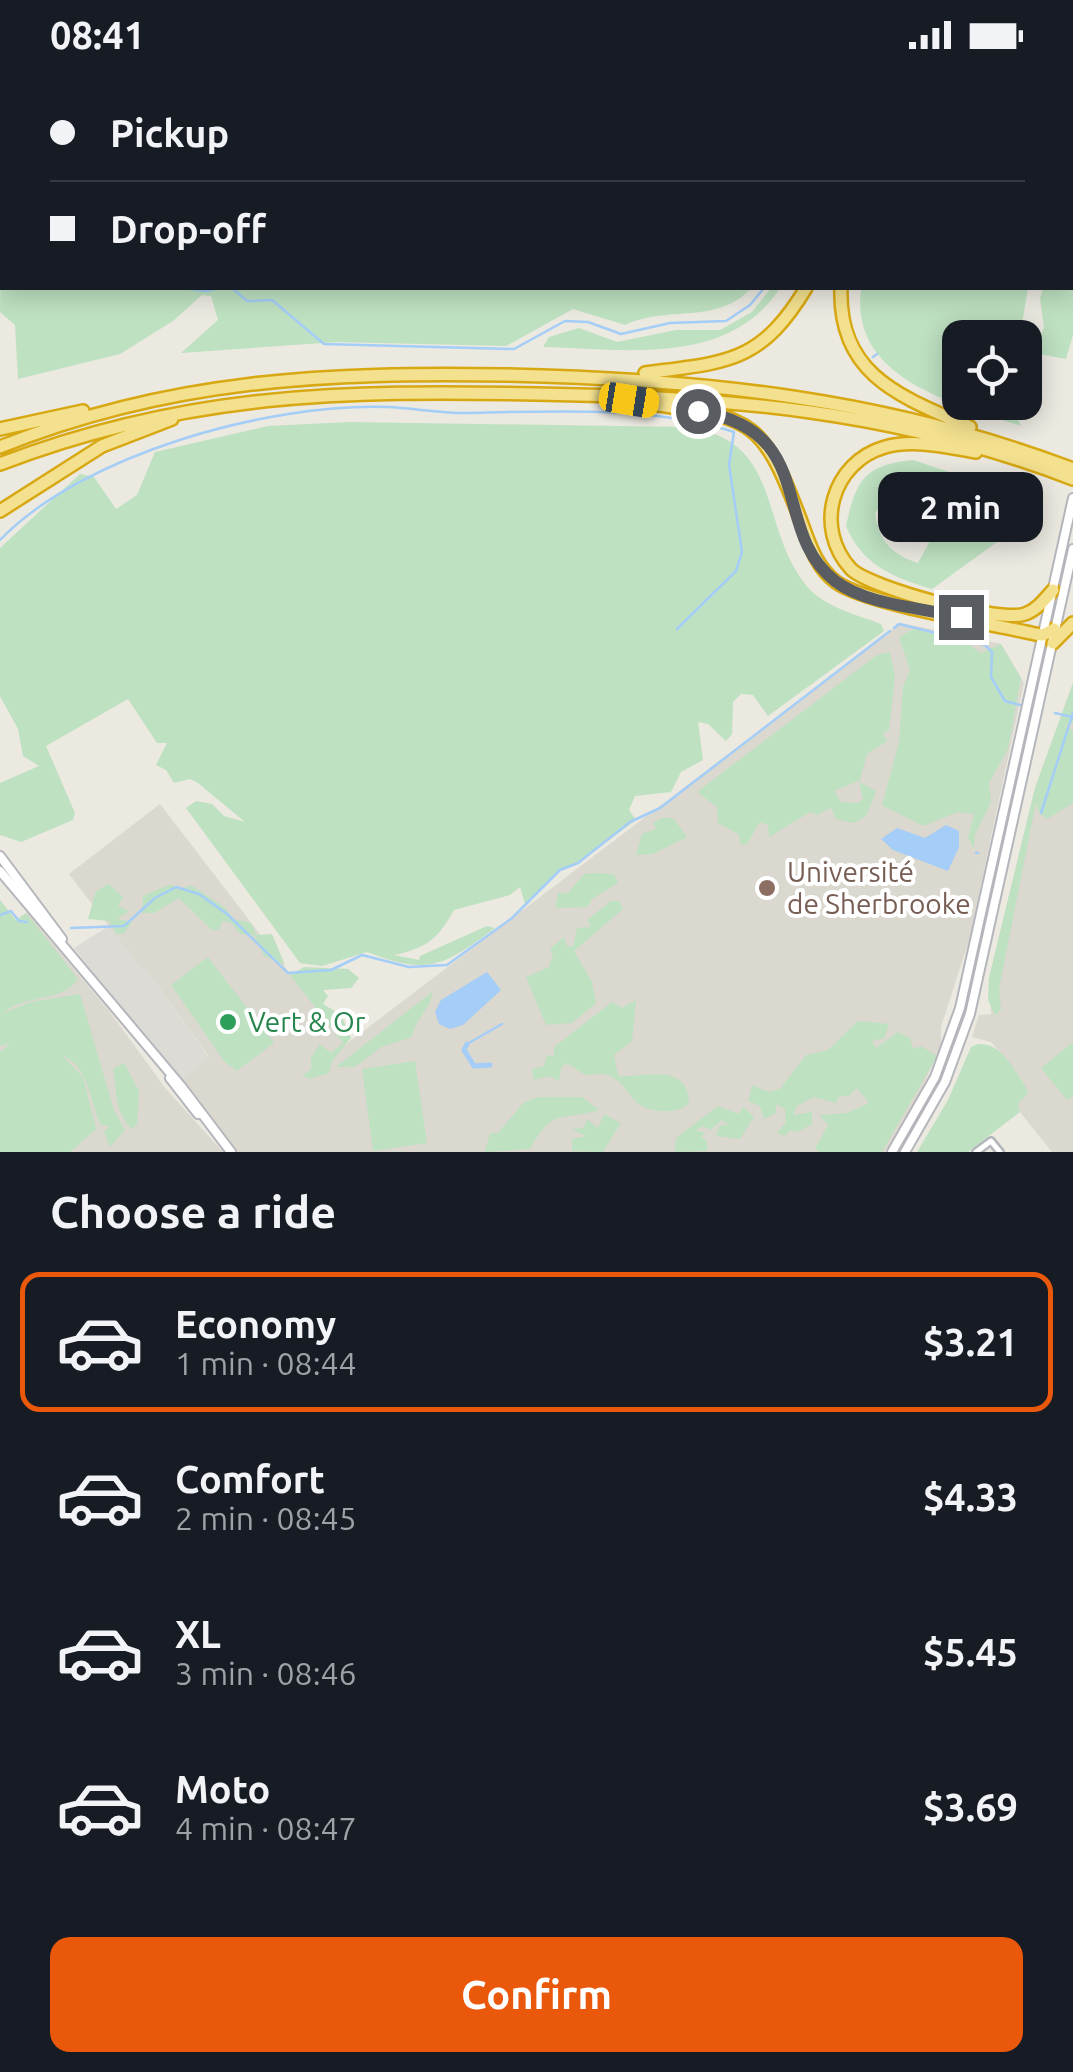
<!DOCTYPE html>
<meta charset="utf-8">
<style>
body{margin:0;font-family:Ubuntu,sans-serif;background:#20242c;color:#f1f3f6;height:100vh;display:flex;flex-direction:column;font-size:38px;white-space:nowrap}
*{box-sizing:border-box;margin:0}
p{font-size:32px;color:#9ea1a6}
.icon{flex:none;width:55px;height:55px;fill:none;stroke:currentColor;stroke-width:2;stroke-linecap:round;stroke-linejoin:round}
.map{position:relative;height:1082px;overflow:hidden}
.panel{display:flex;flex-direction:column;background:#171b24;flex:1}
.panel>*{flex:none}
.banner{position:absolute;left:0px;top:0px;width:1075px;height:220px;box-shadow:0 5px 25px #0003;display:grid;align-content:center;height:220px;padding:0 50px;background:#171b24}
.fabs{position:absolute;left:942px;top:250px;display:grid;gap:20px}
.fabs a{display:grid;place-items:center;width:100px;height:100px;border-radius:20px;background:#171b24;box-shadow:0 5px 25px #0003;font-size:50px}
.end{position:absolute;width:45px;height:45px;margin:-22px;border:12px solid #595c60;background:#fff;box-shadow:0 0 0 5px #fff}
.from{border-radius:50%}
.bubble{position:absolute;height:70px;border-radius:20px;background:#171b24;box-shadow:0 5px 25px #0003;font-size:32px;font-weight:700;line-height:70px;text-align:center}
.car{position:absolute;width:30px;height:60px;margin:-30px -15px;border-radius:12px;box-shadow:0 0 8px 2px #0007;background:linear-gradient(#f5c518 24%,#345 0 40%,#f5c518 0 76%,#345 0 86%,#f5c518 0)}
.banner b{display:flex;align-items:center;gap:35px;height:95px;font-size:38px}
.banner b+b{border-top:2px solid #363941}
.banner i{width:25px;height:25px;background:#f1f3f6}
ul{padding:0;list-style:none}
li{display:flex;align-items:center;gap:30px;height:140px;margin:0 20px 15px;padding:0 30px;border:5px solid transparent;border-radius:20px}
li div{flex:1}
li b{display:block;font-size:38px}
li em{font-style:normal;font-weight:700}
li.active{border-color:#ea580c}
li>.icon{width:90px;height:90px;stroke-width:1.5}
h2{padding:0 50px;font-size:45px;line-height:120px}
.action{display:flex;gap:20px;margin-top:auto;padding:20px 50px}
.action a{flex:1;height:115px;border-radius:20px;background:#ea580c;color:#fff;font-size:40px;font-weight:700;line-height:115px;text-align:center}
.status{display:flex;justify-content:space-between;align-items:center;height:70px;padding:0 50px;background:#171b24;direction:ltr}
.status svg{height:28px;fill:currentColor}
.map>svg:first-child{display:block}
.industrial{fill:#dcdbd5}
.education{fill:#dad8cf}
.green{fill:#bee1c1;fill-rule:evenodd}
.water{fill:#a4cdf7}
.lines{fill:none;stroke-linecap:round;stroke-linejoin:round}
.stream{stroke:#a4cdf7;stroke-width:2.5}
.canal{stroke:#a4cdf7;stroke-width:5}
.minor-casing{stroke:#b3b6ba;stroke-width:10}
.secondary-casing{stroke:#b4b6bc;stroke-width:12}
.motorway-casing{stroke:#d8a813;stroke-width:16}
.minor{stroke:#fff;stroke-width:5}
.secondary{stroke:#fff;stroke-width:8}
.motorway{stroke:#f3e18f;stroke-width:11}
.route{stroke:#595c60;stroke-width:12}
.education-dot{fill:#8d6e63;stroke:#fff;stroke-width:4}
.leisure-dot{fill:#2e9e5b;stroke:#fff;stroke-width:4}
.labels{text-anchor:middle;stroke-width:8;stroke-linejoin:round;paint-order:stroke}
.education-label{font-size:28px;fill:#785e54;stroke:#fff;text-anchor:start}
.leisure-label{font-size:28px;fill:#27864d;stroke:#fff;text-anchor:start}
</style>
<div class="status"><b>08:41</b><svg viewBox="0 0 49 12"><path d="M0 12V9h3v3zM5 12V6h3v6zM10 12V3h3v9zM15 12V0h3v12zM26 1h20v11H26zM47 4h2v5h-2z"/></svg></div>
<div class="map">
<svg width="1073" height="1082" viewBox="0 0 1073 1082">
<rect width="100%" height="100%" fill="#ebe9e0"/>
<!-- industrial -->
<path class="industrial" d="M109 856 141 898 146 899 209 988 180 1011 74 878Z"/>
<!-- education -->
<path class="education" d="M901 553 1001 574 1024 613 969 870 941 957V975L915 1034 885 1082H236L180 1011 209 987 146 899 141 898 69 804 160 734 345 975Z
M1073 613V1082H1052L1020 1042 1007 990 991 972 972 967 979 945 991 944 989 908 1035 718Z
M27 842 112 945 166 1019 223 1082H0V864Z"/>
<!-- green -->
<path class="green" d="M477 0H886L888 2H474Z
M2 84V218H751C719 255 667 235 625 255L573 239 506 276 337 272 181 283 218 250 211 226 202 225 173 251 120 284 18 309 15 255 0 242Z
M1073 200V265L1066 289 1039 284 1025 301V268H960V332L1018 333 1015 343 1021 356C955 333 849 310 861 218H1028L1022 254 1030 272 1036 274 1044 258 1040 228 1043 218H1072Z
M771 218H780C729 297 625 279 543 277L549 267 579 258 617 272 676 260H720L752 242Z
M349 352 684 357C783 368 758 454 805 514 823 537 855 544 881 554L884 561 768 646 753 625 741 624 733 632 732 664 726 671 708 654 698 652 703 690 681 702 671 722 635 726 629 740 636 750 578 793 560 800 525 834 520 817 510 825 454 840C438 869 427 878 394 885L419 890 420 886 487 856 495 858C444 896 429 906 367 882L322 896 300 893 186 738 196 731 212 734 224 746 245 752 198 713 190 709 174 713 166 700 156 695 167 673H157L128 629 46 676 75 743 73 750 21 772 0 765V713L39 696 23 686 18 659 0 626V478L80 404 94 407 116 439 137 425 155 382 268 356Z
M913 390 964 407 1005 430 1015 459 932 519C893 507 863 496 846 456 856 411 863 395 913 390ZM893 429 936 460 918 493C891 484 879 471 875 443L884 431Z
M914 559 965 572 981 583 1001 574 1021 608 1008 679 989 713 991 732 975 764 974 779 968 768 974 744 958 742 923 756 882 735 899 672 903 617 910 600 899 567Z
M890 582 895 607 889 660 883 663 887 671 867 684 860 710 834 721 841 732 858 733 863 729 859 712 876 721 866 746 854 753 836 749 831 738 817 745 810 742 769 767 768 755 760 752 747 774 741 775 738 764 718 753 717 737 697 722 877 585Z
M1073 613V653L1065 657 1073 660V733L1047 749 1039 743 1036 732 999 919 1001 940 995 945 988 930 989 908 1035 718Z
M661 748H673L687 767 653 784 636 785 642 764 656 759 653 753Z
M595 803 614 804 618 813 592 829 588 837 555 838 558 823H568L584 804Z
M109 814 123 827 118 836 129 841 117 849 132 852 123 864H116L109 851 88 849 96 821Z
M171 814 178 820 191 815 224 837 234 849 251 853 256 865 272 864 285 895 264 886 254 865 240 864 230 852 222 851 219 860H212L179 828 154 843H142L143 826Z
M0 830 16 850 26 843 78 909C61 934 24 923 2 944L30 932 80 924 114 1040 125 1060 110 1077 104 1062 110 1056 101 1055C88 1028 91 999 62 985L83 1007 96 1059 70 1082H0V982L10 974 0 976Z
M611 831H619L623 839 574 881 592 912 596 933 572 953 546 955 526 907 549 897 553 884 550 879 564 867 567 876 573 877 577 858 591 857 587 850Z
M208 887 274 973 237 1001 225 992 171 915Z
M304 897 348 899 359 908 351 918 323 920 328 926 323 934 341 945 351 968 332 991 329 1003 310 1009 302 1006 311 999V987L320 974 331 983 343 973 290 905Z
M432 922C432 939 416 946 412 967L381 977 355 997H336Z
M636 930 632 971 614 985 618 1006C643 1008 688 991 689 1033 678 1045 649 1043 637 1033 627 1023 623 1011 608 1005 600 1002 593 1005 585 1005L567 993 561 998 559 1011 549 1006 534 1010 532 999 544 996 547 985 554 986V977L612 932 622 938Z
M858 951 889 954 884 968 872 971 876 978 898 962 910 968 913 979 921 976 937 986 882 1082H819L815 1078 828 1055 819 1045 847 1043 869 1033 857 1018 849 1026H839L836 1033 814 1027 797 1036 793 1045 812 1042V1054L798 1062 790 1060 785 1066 777 1063 786 1052 785 1039 776 1034V1043L764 1049 760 1036 748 1031 752 1015 769 1022 780 1019 806 985 828 980Z
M1073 972V1026L1067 1030 1041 998Z
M978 974C1003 973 1013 999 1026 1017L1028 1023 1018 1034 1020 1042 968 1082H917L948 1030 971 977Z
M415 991 427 1073 373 1081 362 999Z
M124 993 139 1021 137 1055 132 1059C114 1042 117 1021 113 999Z
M538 1027H582L599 1040C558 1052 554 1037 530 1079L485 1082 490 1063H498L523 1033Z
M718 1036 739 1044 743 1036 754 1047 740 1069 716 1066 720 1055H729L722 1050 710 1060 703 1056 696 1060 705 1063 701 1067 707 1071V1081L675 1082 676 1068Z
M604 1044 621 1053 603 1082 572 1081V1069L586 1066 571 1059 584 1058 587 1049 598 1058Z"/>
<!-- water -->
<path class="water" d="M946 755 959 761V777L948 801 893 780 881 769 897 758 925 768Z
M487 902 501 920 463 955 450 959 439 954 435 942 441 930Z"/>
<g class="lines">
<!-- stream -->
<path class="stream" d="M1072 95 1073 96
M0 197H2
M183 218 206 221 220 218
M232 218 247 231 272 230 324 274 514 279 565 251 588 252 621 264 670 253 726 251 750 235 764 218
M873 287 877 284
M0 470C83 384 269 333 387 337 415 338 441 344 470 343 549 341 659 336 734 362L729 395 742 482 736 501 677 559
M894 558 899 554 985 575 992 582 991 607 1005 631 1020 635
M1055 643 1072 647
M1041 743 1073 643
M976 783H978
M0 845 11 841 19 851 27 852
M71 858 124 856 155 828 176 817 199 824 227 844 288 903 331 900 362 885 409 897 447 895 512 848 560 800 578 793 630 752 660 738 890 561
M467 974 502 954"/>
<!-- canal -->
<path class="canal" d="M467 974 464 980 474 996 490 995"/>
<defs>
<path id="minor" d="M357 0 372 2
M921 0 922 2
M52 2 53 0
M422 2 426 0
M1044 2 1045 0
M0 27 2 30
M0 45 2 43
M976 1082 991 1071 1000 1082"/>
<path id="secondary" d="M0 786 62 869
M0 801 181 1016 231 1082
M170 1008 198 1044
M892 1082 935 1007 960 938 1073 428
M905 1082 945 1012 970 944 1073 479"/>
<path id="motorway" d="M1072 128H1073
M1072 138H1073
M841 218C838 306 902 327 970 357
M645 303C727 292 760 294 806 218
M637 332C751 349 760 341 802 454 810 476 817 498 836 512 866 534 992 554 1035 564L1043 565 1054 559
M0 359 83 341
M0 377C169 309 328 302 507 305 703 309 889 329 1073 399
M976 382C946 377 914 369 885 377 832 392 813 458 851 499 870 518 999 553 1025 544 1037 540 1045 529 1053 520
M0 394C185 323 343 320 537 324 726 327 894 340 1073 409
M0 441 102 376 172 349
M1053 573 1073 553"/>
</defs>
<!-- minor casing -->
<use href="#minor" class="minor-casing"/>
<!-- secondary casing -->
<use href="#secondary" class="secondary-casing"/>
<!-- motorway casing -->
<use href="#motorway" class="motorway-casing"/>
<!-- minor -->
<use href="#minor" class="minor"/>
<!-- secondary -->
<use href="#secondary" class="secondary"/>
<!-- motorway -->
<use href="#motorway" class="motorway"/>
</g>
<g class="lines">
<!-- route -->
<path class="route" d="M698 341C820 361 769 459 835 511 866 535 923 538 961 547"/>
</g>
<!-- markers -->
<circle class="education-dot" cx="767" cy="818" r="10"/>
<circle class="leisure-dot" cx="228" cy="952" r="10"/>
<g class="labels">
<!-- education labels -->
<g class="education-label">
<text x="787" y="812">Université<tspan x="787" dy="32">de Sherbrooke</tspan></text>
</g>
<!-- leisure labels -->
<g class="leisure-label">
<text x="248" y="962">Vert &amp; Or</text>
</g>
</g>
</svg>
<div class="fabs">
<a><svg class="icon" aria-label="locate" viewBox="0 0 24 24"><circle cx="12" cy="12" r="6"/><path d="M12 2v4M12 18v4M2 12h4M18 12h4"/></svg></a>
</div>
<i class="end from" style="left:698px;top:341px"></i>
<i class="end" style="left:961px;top:547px"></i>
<div class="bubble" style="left:878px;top:402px;width:165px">2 min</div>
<i class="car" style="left:629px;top:330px;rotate:99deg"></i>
<div class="banner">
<b><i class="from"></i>Pickup</b>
<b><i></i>Drop-off</b>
</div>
</div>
<section class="panel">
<h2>Choose a ride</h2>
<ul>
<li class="active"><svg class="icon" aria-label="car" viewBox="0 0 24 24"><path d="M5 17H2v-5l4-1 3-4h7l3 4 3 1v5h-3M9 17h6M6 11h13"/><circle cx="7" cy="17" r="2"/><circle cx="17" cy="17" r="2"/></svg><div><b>Economy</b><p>1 min · 08:44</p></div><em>$3.21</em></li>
<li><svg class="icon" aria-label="car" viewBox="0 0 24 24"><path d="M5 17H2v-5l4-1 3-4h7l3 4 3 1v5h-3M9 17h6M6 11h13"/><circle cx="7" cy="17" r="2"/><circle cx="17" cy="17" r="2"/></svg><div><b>Comfort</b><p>2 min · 08:45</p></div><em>$4.33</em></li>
<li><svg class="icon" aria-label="car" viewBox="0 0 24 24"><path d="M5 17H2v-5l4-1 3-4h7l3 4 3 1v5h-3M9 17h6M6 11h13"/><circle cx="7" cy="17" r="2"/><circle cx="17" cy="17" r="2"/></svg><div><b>XL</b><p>3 min · 08:46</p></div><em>$5.45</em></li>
<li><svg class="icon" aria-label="car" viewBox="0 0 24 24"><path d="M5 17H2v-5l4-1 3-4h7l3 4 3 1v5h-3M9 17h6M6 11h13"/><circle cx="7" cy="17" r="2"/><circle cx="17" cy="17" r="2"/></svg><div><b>Moto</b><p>4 min · 08:47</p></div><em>$3.69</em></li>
</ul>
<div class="action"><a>Confirm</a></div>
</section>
